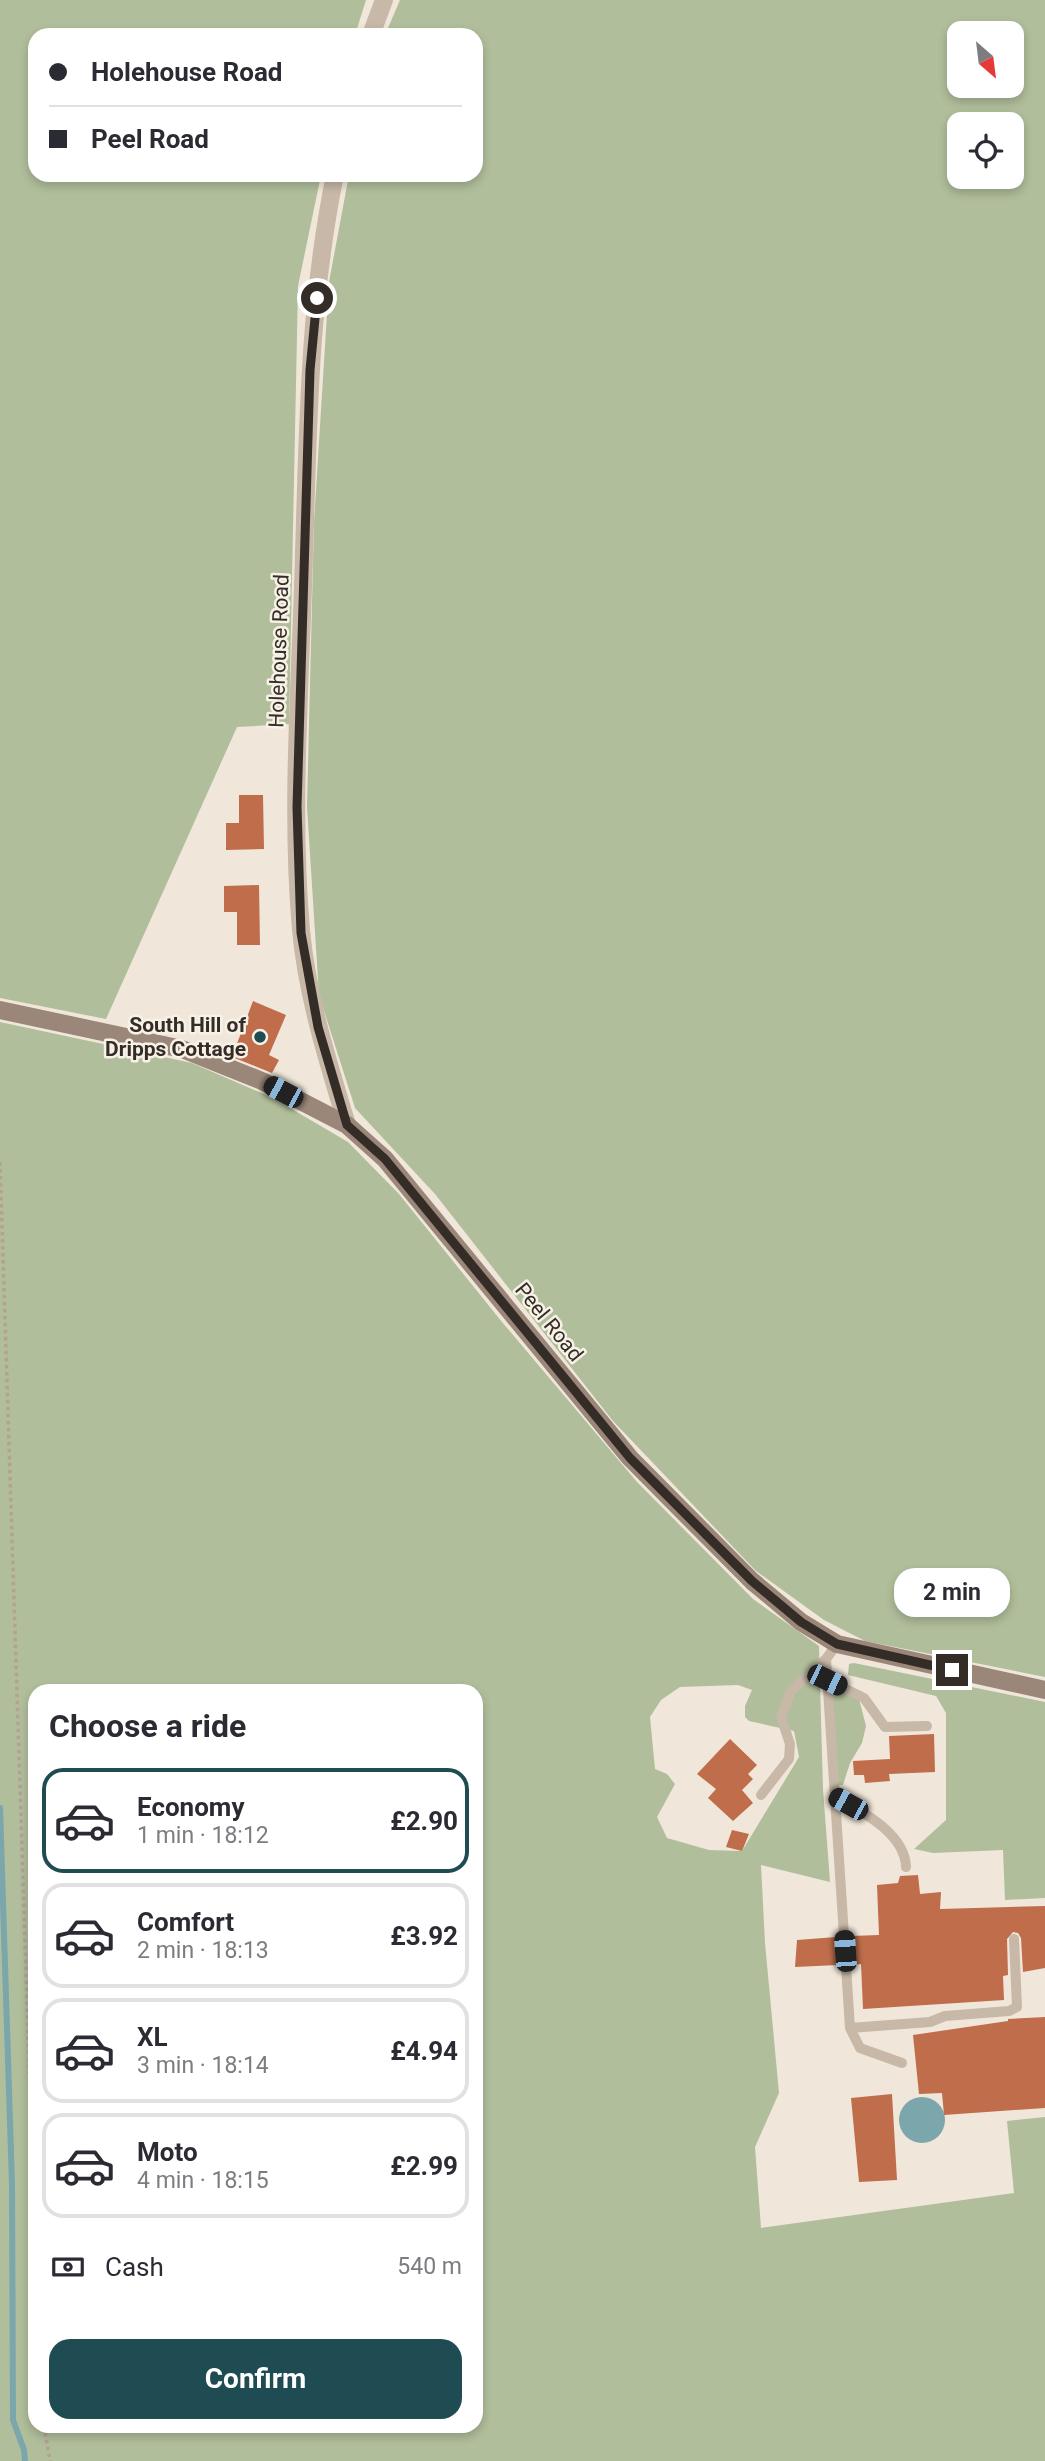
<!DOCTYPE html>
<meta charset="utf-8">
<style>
body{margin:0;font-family:Roboto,sans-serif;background:#f7f7f7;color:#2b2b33;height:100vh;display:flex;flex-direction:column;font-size:26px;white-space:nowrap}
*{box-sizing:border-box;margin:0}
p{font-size:23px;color:#7c7c81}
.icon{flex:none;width:38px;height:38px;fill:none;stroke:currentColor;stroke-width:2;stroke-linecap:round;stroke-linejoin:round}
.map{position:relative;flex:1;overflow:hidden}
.drawer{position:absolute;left:28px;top:1684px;width:455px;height:749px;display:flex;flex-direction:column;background:#fff;border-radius:21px;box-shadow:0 4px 10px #0003}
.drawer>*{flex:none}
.banner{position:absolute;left:28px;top:28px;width:455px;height:154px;border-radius:21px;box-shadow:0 4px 10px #0003;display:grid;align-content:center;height:154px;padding:0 21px;background:#fff}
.needle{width:46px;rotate:152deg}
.controls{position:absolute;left:947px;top:21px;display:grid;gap:14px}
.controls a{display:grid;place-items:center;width:77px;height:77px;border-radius:14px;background:#fff;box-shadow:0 4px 10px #0003;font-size:35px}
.end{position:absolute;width:32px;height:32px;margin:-16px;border:9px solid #342c27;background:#fff;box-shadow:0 0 0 4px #fff}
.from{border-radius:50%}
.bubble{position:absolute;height:49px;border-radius:21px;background:#fff;box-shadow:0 4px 10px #0003;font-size:23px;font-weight:700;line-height:49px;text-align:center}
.car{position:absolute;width:21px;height:42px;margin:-21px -10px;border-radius:9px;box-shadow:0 0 5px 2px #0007;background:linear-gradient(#222 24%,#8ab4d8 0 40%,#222 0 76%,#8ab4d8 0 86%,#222 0)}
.banner b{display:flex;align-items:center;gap:24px;height:66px;font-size:26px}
.banner b+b{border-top:2px solid #e1e1e2}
.banner i{width:18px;height:18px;background:#2b2b33}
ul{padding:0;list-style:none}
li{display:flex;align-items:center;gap:21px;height:105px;margin:0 14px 10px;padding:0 7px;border:4px solid #e1e1e2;border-radius:21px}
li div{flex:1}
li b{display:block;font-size:26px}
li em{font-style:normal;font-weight:700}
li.selected{border-color:#1f4c53}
li>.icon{width:63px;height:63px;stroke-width:1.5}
h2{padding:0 21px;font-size:32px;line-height:84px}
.pay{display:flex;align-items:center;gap:18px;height:77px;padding:0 21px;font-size:26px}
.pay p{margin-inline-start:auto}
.action{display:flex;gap:14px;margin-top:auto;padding:14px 21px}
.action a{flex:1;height:80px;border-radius:21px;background:#1f4c53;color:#fff;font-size:28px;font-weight:700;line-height:80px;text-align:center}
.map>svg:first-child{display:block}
.green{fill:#b0be9b;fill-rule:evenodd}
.water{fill:#7ba6ab}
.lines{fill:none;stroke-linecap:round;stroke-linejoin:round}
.stream{stroke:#7ba6ab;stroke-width:6}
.building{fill:#bf6d4a}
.path{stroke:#b3a291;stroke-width:3.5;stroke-dasharray:3.5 3.5;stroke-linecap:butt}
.lane{stroke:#c7b8a7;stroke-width:10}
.street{stroke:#c7b8a7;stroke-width:18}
.secondary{stroke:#9a8779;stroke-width:18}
.route{stroke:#342c27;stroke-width:9}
.poi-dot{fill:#1f4c53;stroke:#f8f1e6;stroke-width:2.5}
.labels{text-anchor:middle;stroke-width:5;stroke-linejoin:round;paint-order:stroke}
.street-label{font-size:21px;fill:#342c27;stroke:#f8f1e6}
.poi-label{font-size:21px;font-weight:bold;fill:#342c27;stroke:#f8f1e6;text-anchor:end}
</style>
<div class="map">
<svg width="1045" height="2461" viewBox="0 0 1045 2461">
<rect width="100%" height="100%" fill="#f0e7da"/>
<!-- green -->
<path class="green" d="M0 0H366L355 35H35V175H321L298 286 289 724 237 727 106 1019 0 998Z
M400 0H1045V1677L865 1641 824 1620 756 1571 613 1421 435 1194 355 1108 319 995 307 807 314 522 329 282 349 175H476V35H385ZM959 33H1012V86H959ZM959 124H1012V177H959Z
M0 1022 192 1063 273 1098 348 1142 399 1194 502 1322 637 1482 753 1599 819 1646 823 1789 830 1882 761 1865 765 1943 779 2093 755 2147 761 2228 1014 2193 1007 2121 1045 2117V2461H0ZM738 1685 752 1690 745 1706V1717L749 1721 794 1731 799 1757 742 1851 709 1850 667 1838 657 1817 675 1784 667 1774 655 1769 650 1717 661 1700 680 1687ZM35 1690H476V2426H35Z
M854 1663 1045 1702V1898L1005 1900 1003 1850 933 1853 914 1849 946 1820V1713L936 1696 848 1675 849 1664Z
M832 1685 858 1695 866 1726 862 1743 850 1763 843 1785H838Z"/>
<!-- water -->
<path class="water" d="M899 2120a23 23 0 1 1 46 0a23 23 0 1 1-46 0Z"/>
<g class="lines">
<!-- stream -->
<path class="stream" d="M0 1808 12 2184 13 2420 24 2450 25 2461"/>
</g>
<!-- building -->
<path class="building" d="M239 795H263L264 849 226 850V823H239Z
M259 885 260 945H237V912H224V886Z
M253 1001 286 1015 269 1055 279 1060 272 1073 232 1057Z
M934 1734 935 1772 889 1774 890 1781 865 1783 864 1775H854L853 1761 890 1759 889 1736Z
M730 1739 757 1765 748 1774 753 1779 742 1790 753 1803 733 1821 708 1798 716 1789 697 1774Z
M732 1830 749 1834 742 1851 726 1847Z
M918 1875 920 1894 941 1892 940 1909 1045 1906V1968L1023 1972 1021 1938 1018 1933 1013 1932 1007 1939 1008 1975 1003 1976 1004 2000 863 2009 861 1964 853 1965 851 1936 879 1935 877 1885 898 1883 900 1876Z
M836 1937 838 1965 795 1967 797 1940Z
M1045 2017V2108L944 2115 942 2093 919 2094 913 2035 1008 2021V2019Z
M892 2094 897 2180 859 2182 851 2098Z"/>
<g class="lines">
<!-- path -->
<path class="path" d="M0 1162 35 2257
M44 2426 50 2461"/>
<!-- lane -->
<path class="lane" d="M837 1644 826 1659 850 2028 860 2048 902 2063
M827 1680 864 1698 885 1727 927 1726
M761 1795 789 1759 790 1744 781 1717 791 1691 826 1659
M835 1796C861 1811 905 1833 906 1867
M850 2028 930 2022 945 2016 1009 2011 1017 2007 1014 1939"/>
<!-- street -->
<path class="street" d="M371 35 384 0
M335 175C309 300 308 427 304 554 301 679 290 805 301 930 307 996 328 1062 347 1125"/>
<!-- secondary -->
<path class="secondary" d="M0 1010 182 1049 262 1081 347 1125 385 1159 630 1458 752 1581 801 1622 837 1644 1045 1690"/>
</g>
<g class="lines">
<!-- route -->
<path class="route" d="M317 298 310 370 297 807 301 933 318 1027 347 1125 385 1159 630 1458 752 1581 801 1622 837 1644 952 1670"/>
</g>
<!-- markers -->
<circle class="poi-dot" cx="260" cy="1037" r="7"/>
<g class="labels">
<!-- street labels -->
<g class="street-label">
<text transform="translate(279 651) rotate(-88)" y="7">Holehouse Road</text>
<text transform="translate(549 1322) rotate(51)" y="7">Peel Road</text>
</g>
<!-- poi labels -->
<g class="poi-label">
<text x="246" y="1032">South Hill of<tspan x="246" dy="24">Dripps Cottage</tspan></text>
</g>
</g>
</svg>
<div class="controls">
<a><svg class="needle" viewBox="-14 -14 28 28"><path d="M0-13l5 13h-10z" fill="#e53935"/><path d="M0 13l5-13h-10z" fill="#7c7c81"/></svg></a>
<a><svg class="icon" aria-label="locate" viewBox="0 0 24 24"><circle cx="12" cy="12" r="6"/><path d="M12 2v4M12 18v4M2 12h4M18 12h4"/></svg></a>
</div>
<i class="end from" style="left:317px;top:298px"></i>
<i class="end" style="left:952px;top:1670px"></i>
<div class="bubble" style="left:894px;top:1568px;width:116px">2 min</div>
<i class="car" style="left:283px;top:1092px;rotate:298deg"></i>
<i class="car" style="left:827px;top:1680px;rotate:116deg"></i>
<i class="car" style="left:848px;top:1804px;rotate:299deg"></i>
<i class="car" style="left:845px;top:1951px;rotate:356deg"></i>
<div class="banner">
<b><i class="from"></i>Holehouse Road</b>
<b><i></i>Peel Road</b>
</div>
<section class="drawer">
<h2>Choose a ride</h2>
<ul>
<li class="selected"><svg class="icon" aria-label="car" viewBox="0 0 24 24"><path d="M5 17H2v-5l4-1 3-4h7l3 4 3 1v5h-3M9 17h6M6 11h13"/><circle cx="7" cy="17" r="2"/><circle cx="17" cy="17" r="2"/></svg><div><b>Economy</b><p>1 min · 18:12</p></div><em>£2.90</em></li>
<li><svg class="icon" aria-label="car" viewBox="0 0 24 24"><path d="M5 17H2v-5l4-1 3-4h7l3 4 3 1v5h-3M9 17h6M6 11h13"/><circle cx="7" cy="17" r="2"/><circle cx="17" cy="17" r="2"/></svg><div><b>Comfort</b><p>2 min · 18:13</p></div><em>£3.92</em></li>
<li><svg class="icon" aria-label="car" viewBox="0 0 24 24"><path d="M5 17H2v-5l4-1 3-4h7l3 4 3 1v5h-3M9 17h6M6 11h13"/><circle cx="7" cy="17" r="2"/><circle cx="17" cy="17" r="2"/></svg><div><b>XL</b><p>3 min · 18:14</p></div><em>£4.94</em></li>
<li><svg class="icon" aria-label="car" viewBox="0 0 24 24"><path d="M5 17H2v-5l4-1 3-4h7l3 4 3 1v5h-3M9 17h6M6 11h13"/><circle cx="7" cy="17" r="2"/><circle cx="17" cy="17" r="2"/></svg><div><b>Moto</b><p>4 min · 18:15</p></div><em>£2.99</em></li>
</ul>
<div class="pay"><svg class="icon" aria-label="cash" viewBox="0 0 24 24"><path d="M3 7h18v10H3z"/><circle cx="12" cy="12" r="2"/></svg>Cash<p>540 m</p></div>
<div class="action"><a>Confirm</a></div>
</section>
</div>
